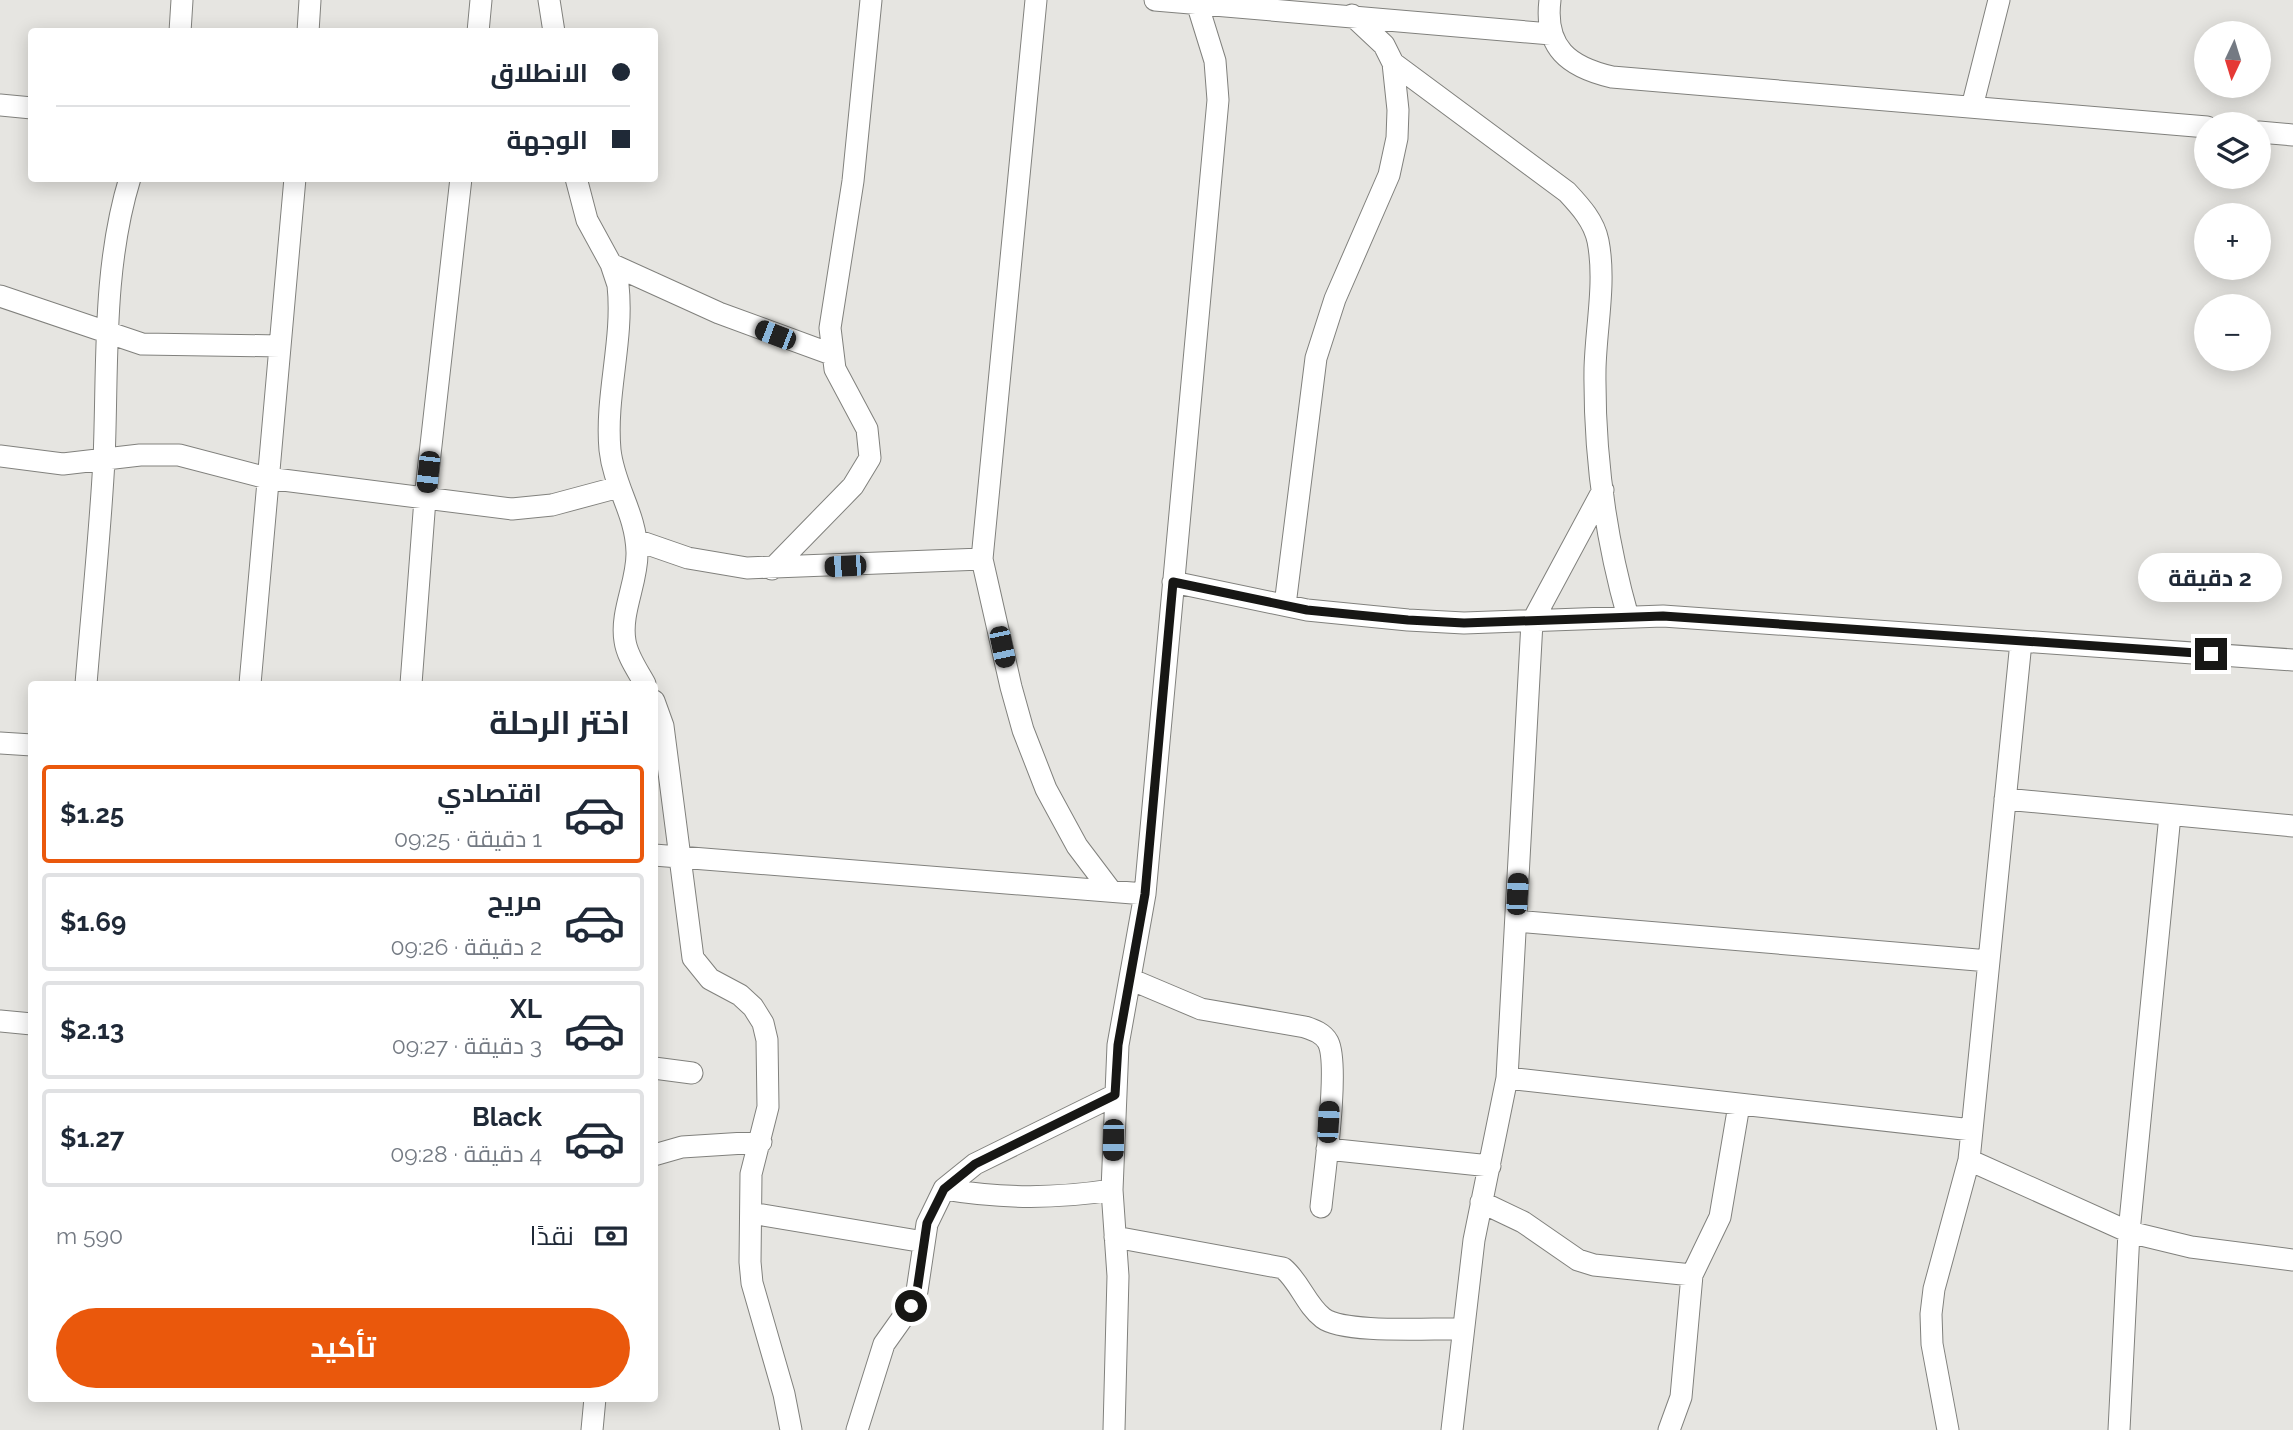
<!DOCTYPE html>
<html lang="ar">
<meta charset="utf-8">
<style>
body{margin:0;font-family:Raleway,Cairo,sans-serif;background:#f2f2f3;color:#1f2937;direction:rtl;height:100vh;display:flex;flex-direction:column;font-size:26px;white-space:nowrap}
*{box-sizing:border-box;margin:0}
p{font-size:23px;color:#747a83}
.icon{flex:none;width:38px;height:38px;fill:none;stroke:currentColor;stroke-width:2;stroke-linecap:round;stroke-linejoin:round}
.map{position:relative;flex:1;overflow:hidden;direction:ltr}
.drawer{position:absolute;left:28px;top:681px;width:630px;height:721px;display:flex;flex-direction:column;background:#fff;border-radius:7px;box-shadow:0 4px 18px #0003;direction:rtl}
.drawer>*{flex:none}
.hud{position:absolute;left:28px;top:28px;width:630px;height:154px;border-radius:7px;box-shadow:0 4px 18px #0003;direction:rtl;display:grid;align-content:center;height:154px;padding:0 28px;background:#fff}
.needle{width:46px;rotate:184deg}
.tools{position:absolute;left:2194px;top:21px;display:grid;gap:14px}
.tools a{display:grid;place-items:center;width:77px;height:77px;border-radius:50%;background:#fff;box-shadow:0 4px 18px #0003;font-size:35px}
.end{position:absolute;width:32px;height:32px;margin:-16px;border:9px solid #171715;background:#fff;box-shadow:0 0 0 4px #fff}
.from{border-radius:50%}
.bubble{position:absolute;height:49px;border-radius:24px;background:#fff;box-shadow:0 4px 18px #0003;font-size:23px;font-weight:700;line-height:49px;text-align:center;direction:rtl}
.car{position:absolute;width:21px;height:42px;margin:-21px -10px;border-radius:9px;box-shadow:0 0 5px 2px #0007;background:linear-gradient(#222 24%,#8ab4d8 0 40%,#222 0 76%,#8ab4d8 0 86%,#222 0)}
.hud b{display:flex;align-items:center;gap:24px;height:66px;font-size:26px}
.hud b+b{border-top:2px solid #e0e1e3}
.hud i{width:18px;height:18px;background:#1f2937}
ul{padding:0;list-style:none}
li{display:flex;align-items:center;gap:21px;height:98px;margin:0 14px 10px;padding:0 14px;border:4px solid #e0e1e3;border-radius:7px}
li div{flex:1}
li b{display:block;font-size:26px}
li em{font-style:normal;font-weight:700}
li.on{border-color:#ea580c}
li>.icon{width:63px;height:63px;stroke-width:1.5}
h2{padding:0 28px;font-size:32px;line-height:84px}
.pay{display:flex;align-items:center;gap:18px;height:77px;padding:0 28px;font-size:26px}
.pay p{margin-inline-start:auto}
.primary-button{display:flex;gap:14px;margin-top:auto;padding:14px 28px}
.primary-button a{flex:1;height:80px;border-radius:42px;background:#ea580c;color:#fff;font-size:28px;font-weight:700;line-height:80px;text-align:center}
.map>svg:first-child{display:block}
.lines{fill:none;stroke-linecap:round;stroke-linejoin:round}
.minor-casing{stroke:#81817d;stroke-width:23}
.minor{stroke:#fff;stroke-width:21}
.route{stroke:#171715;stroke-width:9}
</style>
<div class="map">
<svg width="2293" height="1430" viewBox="0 0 2293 1430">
<rect width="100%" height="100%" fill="#e6e5e1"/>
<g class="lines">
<defs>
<path id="minor" d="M549 0 554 32
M1036 0 982 559 1011 687 1023 730 1046 789 1077 846 1111 891
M1155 0 1551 34
M1550 0C1544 48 1569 67 1612 77L2207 127
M180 32 182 0
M308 32 310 0
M478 32 481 0
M1393 63 1567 192C1580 206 1594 221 1598 241 1606 282 1596 327 1595 369 1594 452 1605 536 1628 617
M0 105 32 108
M1972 107 1999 0
M2259 132 2293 135
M576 178 587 220 611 264 618 285C624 340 605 395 610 450 614 487 636 513 637 552 638 581 620 612 625 641 627 656 638 671 645 684
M611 264 719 313 831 354
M0 296 142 344 280 346
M0 456 63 464 140 455H179L267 478 512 509 552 505 619 487
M636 540 688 558 747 568 982 559
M772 569 853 486 870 458 867 429 835 369 830 328 853 181 871 0
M1173 582 1307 610 1408 620 1464 623 1663 616 2293 660
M1285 605 1316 358 1335 299 1389 175 1397 138 1398 110 1393 63 1384 45 1352 15
M86 684C92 610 100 535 104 460 108 367 102 269 130 178
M250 684 295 178
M411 684 425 499 461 178
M654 701 663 726 693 958 710 979 740 995 753 1007 763 1023 767 1040 768 1107 751 1174 750 1262 752 1283 784 1394 791 1430
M0 743 32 745
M2005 799 2293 826
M654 855 1145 894
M1516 921 1989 961
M1130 979 1201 1009 1305 1027C1314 1030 1323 1033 1328 1042 1340 1065 1324 1176 1321 1207
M0 1021 32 1024
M654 1068 692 1073
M1507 1078 1972 1130
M1327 1149 1490 1166
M654 1155 682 1147 761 1142
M1969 1160 2129 1232 2191 1247 2293 1260
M944 1189C1002 1199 1054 1199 1112 1190
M1481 1202 1523 1222 1578 1260 1594 1265 1692 1275
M751 1213 924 1242
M1115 1237 1283 1268C1300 1282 1306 1305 1323 1318 1344 1334 1432 1328 1462 1329
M592 1430 595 1398
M857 1430 884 1344 911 1306 917 1291 927 1224 944 1189 975 1164 1115 1095
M1114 1430 1118 1276 1112 1190 1118 1045 1145 894 1218 100 1215 61 1197 3
M1452 1430 1474 1240 1507 1078 1532 622 1603 490
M1669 1430 1681 1397 1692 1275 1720 1217 1739 1105
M1948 1430 1932 1344 1931 1314 1934 1289 1969 1160 2021 642
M2119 1430 2129 1232 2170 815"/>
</defs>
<!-- minor casing -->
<use href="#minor" class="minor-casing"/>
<!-- minor -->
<use href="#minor" class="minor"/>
</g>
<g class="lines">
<!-- route -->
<path class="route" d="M911 1306 917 1291 927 1223 944 1189 975 1164 1115 1095 1118 1045 1145 894 1173 582 1307 610 1408 620 1464 623 1663 616 2211 654"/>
</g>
</svg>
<div class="tools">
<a><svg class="needle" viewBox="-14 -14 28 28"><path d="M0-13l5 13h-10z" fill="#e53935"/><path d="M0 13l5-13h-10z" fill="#747a83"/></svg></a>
<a><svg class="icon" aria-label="layers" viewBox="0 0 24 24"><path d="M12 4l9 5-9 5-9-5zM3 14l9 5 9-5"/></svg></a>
<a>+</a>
<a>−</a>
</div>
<i class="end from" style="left:911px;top:1306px"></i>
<i class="end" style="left:2211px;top:654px"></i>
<div class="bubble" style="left:2138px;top:553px;width:144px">2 دقيقة</div>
<i class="car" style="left:775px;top:335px;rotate:291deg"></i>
<i class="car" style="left:428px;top:472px;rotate:186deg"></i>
<i class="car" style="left:845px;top:566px;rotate:267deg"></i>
<i class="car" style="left:1002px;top:647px;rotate:168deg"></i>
<i class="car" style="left:1517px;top:894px;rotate:3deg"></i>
<i class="car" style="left:1328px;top:1122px;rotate:3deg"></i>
<i class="car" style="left:1113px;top:1140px;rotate:181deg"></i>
<div class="hud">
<b><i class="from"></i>الانطلاق</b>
<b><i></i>الوجهة</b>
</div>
<section class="drawer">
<h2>اختر الرحلة</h2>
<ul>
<li class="on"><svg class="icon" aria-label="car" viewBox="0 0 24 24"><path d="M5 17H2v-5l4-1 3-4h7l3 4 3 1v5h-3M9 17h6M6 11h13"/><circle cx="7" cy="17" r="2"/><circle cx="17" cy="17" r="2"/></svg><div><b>اقتصادي</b><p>1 دقيقة · 09:25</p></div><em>$1.25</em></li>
<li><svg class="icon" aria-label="car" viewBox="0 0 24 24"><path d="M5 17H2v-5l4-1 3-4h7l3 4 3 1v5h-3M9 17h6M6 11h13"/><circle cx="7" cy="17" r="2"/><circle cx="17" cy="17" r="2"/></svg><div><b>مريح</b><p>2 دقيقة · 09:26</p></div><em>$1.69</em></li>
<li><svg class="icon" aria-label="car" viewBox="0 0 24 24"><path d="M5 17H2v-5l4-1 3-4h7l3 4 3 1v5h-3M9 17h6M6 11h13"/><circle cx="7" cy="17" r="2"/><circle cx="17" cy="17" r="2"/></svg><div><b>XL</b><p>3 دقيقة · 09:27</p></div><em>$2.13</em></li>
<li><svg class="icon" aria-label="car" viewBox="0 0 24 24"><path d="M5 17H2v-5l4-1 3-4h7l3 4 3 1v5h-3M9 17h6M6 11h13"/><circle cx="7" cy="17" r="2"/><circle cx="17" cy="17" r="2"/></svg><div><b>Black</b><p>4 دقيقة · 09:28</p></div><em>$1.27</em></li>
</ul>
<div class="pay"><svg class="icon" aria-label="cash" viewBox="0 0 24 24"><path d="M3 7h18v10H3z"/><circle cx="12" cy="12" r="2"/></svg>نقدًا<p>590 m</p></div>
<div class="primary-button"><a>تأكيد</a></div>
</section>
</div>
